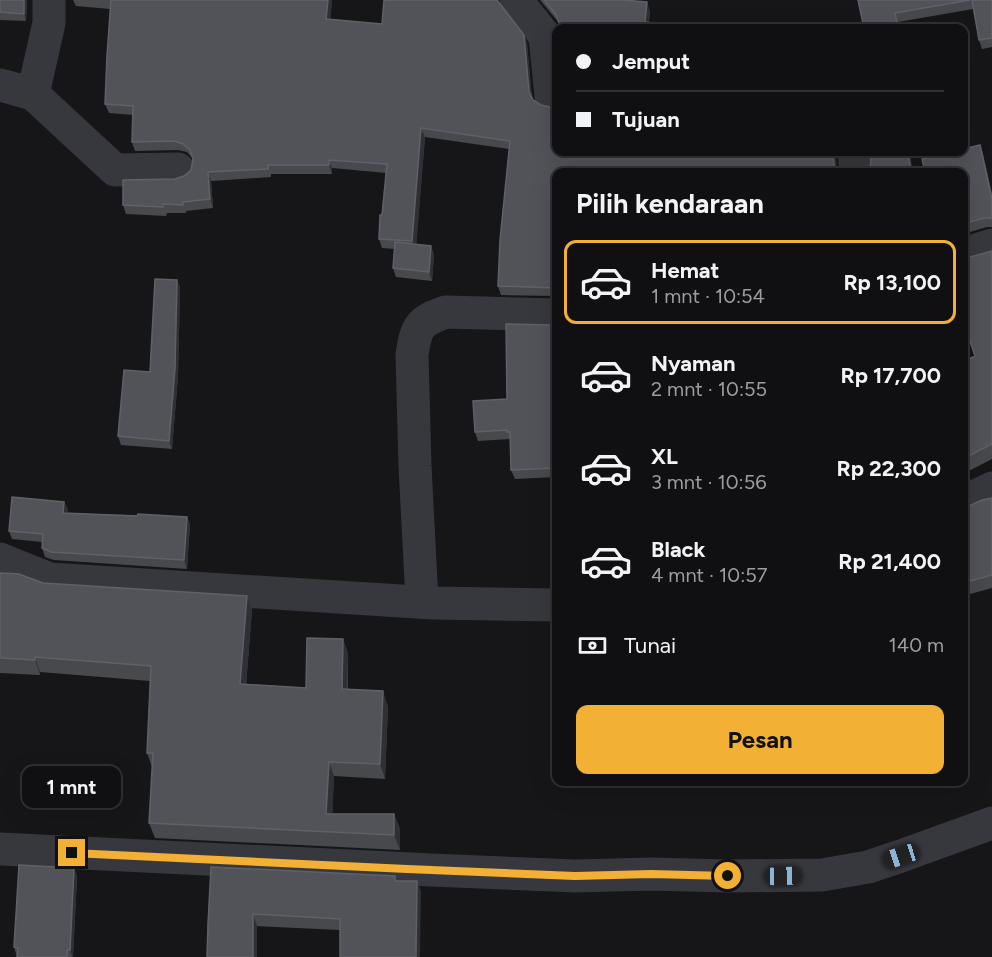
<!DOCTYPE html>
<html lang="id">
<meta charset="utf-8">
<style>
body{margin:0;font-family:Figtree,sans-serif;background:#19191b;color:#f1f3f6;height:100vh;display:flex;flex-direction:column;font-size:22px;white-space:nowrap}
*{box-sizing:border-box;margin:0}
p{font-size:20px;color:#9c9d9f}
.icon{flex:none;width:33px;height:33px;fill:none;stroke:currentColor;stroke-width:2;stroke-linecap:round;stroke-linejoin:round}
.map{position:relative;flex:1;overflow:hidden}
.sheet{position:absolute;left:552px;top:168px;width:416px;height:618px;display:flex;flex-direction:column;background:#101012;border-radius:12px;box-shadow:0 6px 24px #0002,0 0 0 2px #303032}
.sheet>*{flex:none}
.hud{position:absolute;left:552px;top:24px;width:416px;height:132px;border-radius:12px;box-shadow:0 6px 24px #0002,0 0 0 2px #303032;display:grid;align-content:center;height:132px;padding:0 24px;background:#101012}
.end{position:absolute;width:27px;height:27px;margin:-14px;border:8px solid #f2b134;background:#111;box-shadow:0 0 0 3px #111}
.from{border-radius:50%}
.bubble{position:absolute;height:42px;border-radius:12px;background:#101012;box-shadow:0 6px 24px #0002,0 0 0 2px #303032;font-size:20px;font-weight:700;line-height:42px;text-align:center}
.car{position:absolute;width:18px;height:36px;margin:-18px -9px;border-radius:8px;box-shadow:0 0 4px 2px #0007;background:linear-gradient(#222 24%,#8ab4d8 0 40%,#222 0 76%,#8ab4d8 0 86%,#222 0)}
.hud b{display:flex;align-items:center;gap:21px;height:57px;font-size:22px}
.hud b+b{border-top:2px solid #303032}
.hud i{width:15px;height:15px;background:#f1f3f6}
ul{padding:0;list-style:none}
li{display:flex;align-items:center;gap:18px;height:84px;margin:0 12px 9px;padding:0 12px;border:3px solid transparent;border-radius:12px}
li div{flex:1}
li b{display:block;font-size:22px}
li em{font-style:normal;font-weight:700}
li.active{border-color:#f2b134}
li>.icon{width:54px;height:54px;stroke-width:1.5}
h2{padding:0 24px;font-size:27px;line-height:72px}
.pay{display:flex;align-items:center;gap:15px;height:66px;padding:0 24px;font-size:22px}
.pay p{margin-inline-start:auto}
.button{display:flex;gap:12px;margin-top:auto;padding:12px 24px}
.button a{flex:1;height:69px;border-radius:12px;background:#f2b134;color:#111;font-size:24px;font-weight:700;line-height:69px;text-align:center}
.map>svg:first-child{display:block}
.lines{fill:none;stroke-linecap:round;stroke-linejoin:round}
.minor{stroke:#37383d;stroke-width:33}
.wall{fill:#47494d}
.shaded-wall{fill:#2f3033}
.building{fill:#525359;stroke:#5f6168;stroke-width:1.5}
.route{stroke:#f2b134;stroke-width:8}
</style>
<div class="map">
<svg width="992" height="957" viewBox="0 0 992 957">
<rect width="100%" height="100%" fill="#161618"/>
<g class="lines">
<!-- minor -->
<path class="minor" d="M516 0 545 36 551 97
M0 85 33 94 115 170 178 169
M33 94 49 23V0
M854 152 856 172
M963 254 992 245
M963 502 992 488
M0 559 50 579 433 603 556 605
M422 601 415 466 412 355C416 327 419 321 446 312L556 315
M0 849 431 870 575 876 651 874 728 876 822 875 868 867 901 856 992 823"/>
</g>
<!-- wall -->
<path class="wall" d="M0 0H27L26 21 0 20Z
M73 0H332L330 19 382 24 498 0V2L524 35 527 43 532 98 541 105 835 154 837 172H556V296L501 295 498 286 509 149 425 137 416 244 431 246 434 255 432 281 396 277 393 268 395 249 382 248 379 239 386 173 332 168V174H271V177L211 181 213 208 186 211V213H167L166 216 126 214 123 205 175 179 184 176 191 170 193 159 187 152 178 150 135 151 132 142 133 115 109 113 105 104 110 9 76 6Z
M540 0H623L650 11 649 22 670 25 671 28H561L560 24Z
M858 0H992V47L982 49 979 40 973 9 898 22 900 28H864Z
M980 145 983 154 992 194V227H987L963 234V172Z
M992 251V459L963 474V362L975 356 965 325 963 326V259Z
M177 280 180 288 178 376 172 449 121 445 118 436 150 372Z
M556 324V477L515 479 511 470 510 439 478 441 475 432 507 399 552 325Z
M992 498V588L963 596V508Z
M64 502 68 510 67 513 187 517 190 525 187 569 54 560 45 557 42 548V542L12 539 9 531Z
M0 573 43 583 247 596 252 610 246 685 306 688 343 639 348 654V689L388 706 385 779 334 776 332 814H394L400 829V850L155 838 149 823 152 767 147 753 150 681 40 672V675L0 673Z
M74 868 77 877 73 957H17L14 947Z
M397 881H417L421 892 340 930 208 924Z"/>
<!-- shaded-wall -->
<path class="shaded-wall" d="M24 0H27L26 21 24 14Z
M328 0H332L330 27 326 19Z
M647 2 650 11 648 28 645 22Z
M524 35 527 43 532 99 529 91Z
M421 128 425 137 416 250 412 241Z
M980 145 983 154 992 194V199Z
M833 152H836L837 172 834 165Z
M908 152H910L913 172 911 171Z
M329 160 332 168V174L329 165Z
M208 172 211 181 213 208 210 199Z
M431 246 434 255 432 281 429 272Z
M177 280 180 288 178 376 172 449 169 441Z
M64 502 68 510 66 521 63 513Z
M187 517 190 525 187 569 184 560Z
M247 596 252 610 245 699 240 684Z
M343 639 348 654 347 704 342 689Z
M35 657 40 672V675L35 660Z
M383 691 388 706 385 779 380 764Z
M329 762 334 776 332 829 326 814Z
M394 814 400 829V850L394 835Z
M74 868 77 877 73 957H72L70 950Z
M417 881 421 892 420 957H416Z
M253 914 257 926V957H253Z"/>
<!-- building -->
<path class="building" d="M0 0H24V14L0 12Z
M111 0H328L326 19 382 24 384 0H497L524 35 529 91 533 100 541 105 550 107 556 104V152H833L834 165 837 172H556V288L498 286 500 240 510 141 421 128 412 241 379 239 380 215H382L387 164 329 160V165H268V169L208 172 210 199 183 202V205L163 204V207L123 205V180L175 179 184 176 191 170 193 159 190 150 183 144 174 141 132 142 133 106 105 104 107 56Z
M544 0H623L647 2 645 22 670 25V28H561L556 15Z
M858 0H970L895 13 898 28H864Z
M972 0H992V38L979 40Z
M980 145 992 199V218H984L963 224V172H925L922 159 954 152H963V149Z
M870 152H908L911 171 904 172H869L871 162Z
M395 242 431 246 429 272 393 268Z
M992 251V444L963 459V362L975 356 963 320V259Z
M155 279 177 280 175 368 169 441 118 436 124 370 150 372Z
M506 324 552 325 556 324V468L511 470 510 432H507V430L475 432 473 401 507 399Z
M12 497 64 502 63 513 137 516 138 514 187 517 184 560 51 552 42 548 43 534 9 531Z
M992 498V575L963 583V508L967 507 982 500Z
M0 573 19 574 43 583 247 596 240 684 306 688 307 638 343 639 342 689 383 691 380 764 329 762 326 814H394V835L149 823 153 753H147L151 666 35 657V660L0 658Z
M19 865 74 868 70 950H67V957H17L18 948 14 947Z
M211 867 395 876V881H417L416 957H340V919L253 914V957H207L208 924Z"/>
<g class="lines">
<!-- route -->
<path class="route" d="M72 853 407 869 575 876 651 874 728 876"/>
</g>
</svg>
<i class="end from" style="left:728px;top:876px"></i>
<i class="end" style="left:72px;top:853px"></i>
<div class="bubble" style="left:22px;top:766px;width:99px">1 mnt</div>
<i class="car" style="left:901px;top:856px;rotate:252deg"></i>
<i class="car" style="left:783px;top:876px;rotate:89deg"></i>
<div class="hud">
<b><i class="from"></i>Jemput</b>
<b><i></i>Tujuan</b>
</div>
<section class="sheet">
<h2>Pilih kendaraan</h2>
<ul>
<li class="active"><svg class="icon" aria-label="car" viewBox="0 0 24 24"><path d="M5 17H2v-5l4-1 3-4h7l3 4 3 1v5h-3M9 17h6M6 11h13"/><circle cx="7" cy="17" r="2"/><circle cx="17" cy="17" r="2"/></svg><div><b>Hemat</b><p>1 mnt · 10:54</p></div><em>Rp 13,100</em></li>
<li><svg class="icon" aria-label="car" viewBox="0 0 24 24"><path d="M5 17H2v-5l4-1 3-4h7l3 4 3 1v5h-3M9 17h6M6 11h13"/><circle cx="7" cy="17" r="2"/><circle cx="17" cy="17" r="2"/></svg><div><b>Nyaman</b><p>2 mnt · 10:55</p></div><em>Rp 17,700</em></li>
<li><svg class="icon" aria-label="car" viewBox="0 0 24 24"><path d="M5 17H2v-5l4-1 3-4h7l3 4 3 1v5h-3M9 17h6M6 11h13"/><circle cx="7" cy="17" r="2"/><circle cx="17" cy="17" r="2"/></svg><div><b>XL</b><p>3 mnt · 10:56</p></div><em>Rp 22,300</em></li>
<li><svg class="icon" aria-label="car" viewBox="0 0 24 24"><path d="M5 17H2v-5l4-1 3-4h7l3 4 3 1v5h-3M9 17h6M6 11h13"/><circle cx="7" cy="17" r="2"/><circle cx="17" cy="17" r="2"/></svg><div><b>Black</b><p>4 mnt · 10:57</p></div><em>Rp 21,400</em></li>
</ul>
<div class="pay"><svg class="icon" aria-label="cash" viewBox="0 0 24 24"><path d="M3 7h18v10H3z"/><circle cx="12" cy="12" r="2"/></svg>Tunai<p>140 m</p></div>
<div class="button"><a>Pesan</a></div>
</section>
</div>
